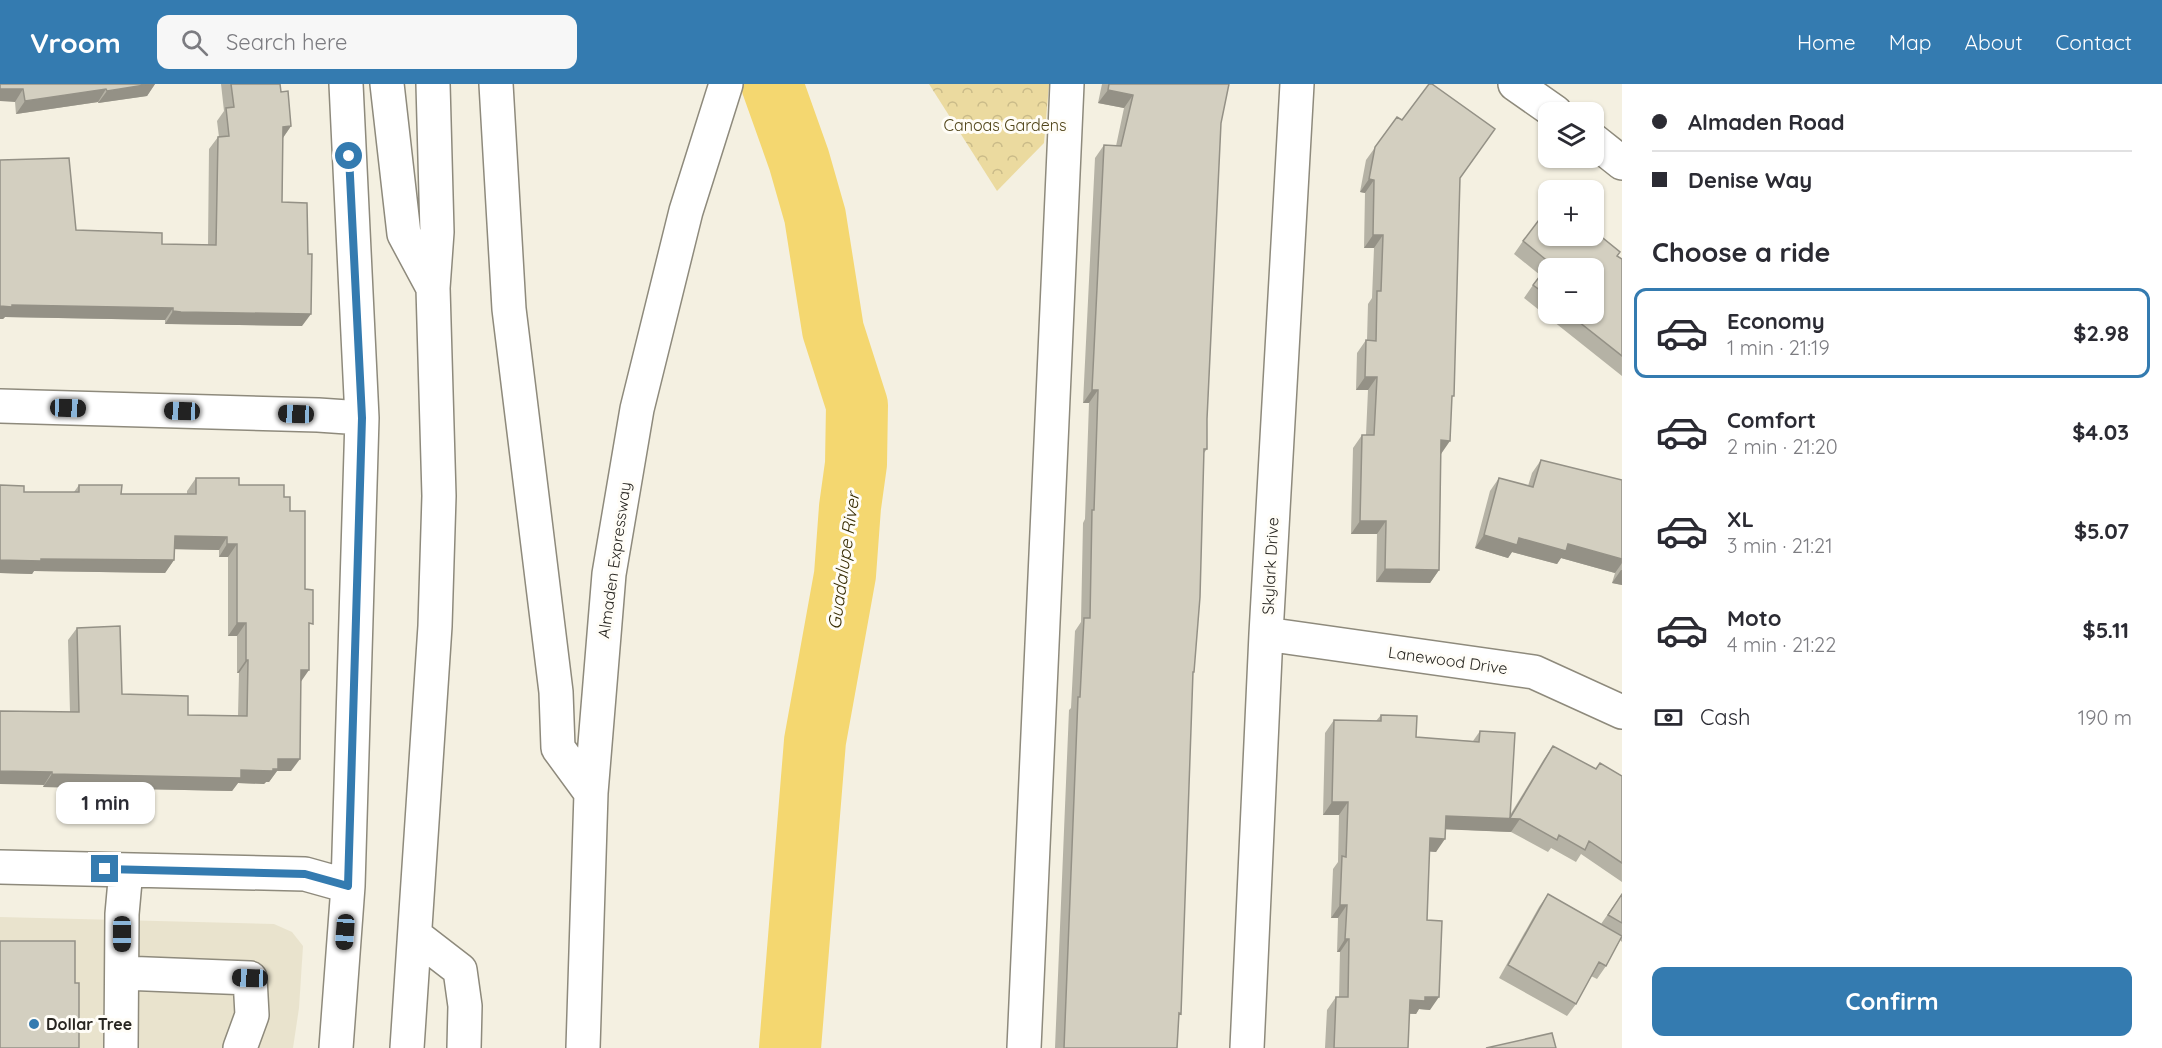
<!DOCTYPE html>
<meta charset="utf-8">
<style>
body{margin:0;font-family:Quicksand,sans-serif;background:#f7f7f7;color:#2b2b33;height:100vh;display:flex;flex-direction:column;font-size:22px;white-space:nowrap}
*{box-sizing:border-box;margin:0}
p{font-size:20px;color:#7c7c81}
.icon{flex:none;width:33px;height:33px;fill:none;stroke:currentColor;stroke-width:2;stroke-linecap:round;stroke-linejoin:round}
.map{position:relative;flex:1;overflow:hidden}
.details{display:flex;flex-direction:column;background:#fff;width:540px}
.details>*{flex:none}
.hud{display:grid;align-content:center;height:132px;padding:0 30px;background:#fff}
.fabs{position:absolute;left:1538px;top:18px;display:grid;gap:12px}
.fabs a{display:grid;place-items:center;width:66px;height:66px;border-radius:12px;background:#fff;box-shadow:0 2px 4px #0004;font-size:30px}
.end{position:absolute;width:27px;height:27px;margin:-14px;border:8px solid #347bb0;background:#fff;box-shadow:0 0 0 3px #fff}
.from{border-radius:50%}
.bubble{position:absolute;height:42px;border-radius:12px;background:#fff;box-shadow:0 2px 4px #0004;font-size:20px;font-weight:700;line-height:42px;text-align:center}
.car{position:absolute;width:18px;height:36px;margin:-18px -9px;border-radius:8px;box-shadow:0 0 4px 2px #0007;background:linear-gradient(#222 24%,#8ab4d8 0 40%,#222 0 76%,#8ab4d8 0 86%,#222 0)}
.hud b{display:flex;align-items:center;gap:21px;height:57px;font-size:22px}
.hud b+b{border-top:2px solid #e1e1e2}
.hud i{width:15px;height:15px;background:#2b2b33}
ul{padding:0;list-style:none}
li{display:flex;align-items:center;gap:18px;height:90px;margin:0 12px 9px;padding:0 18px;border:3px solid transparent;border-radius:12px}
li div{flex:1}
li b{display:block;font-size:22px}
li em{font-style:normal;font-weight:700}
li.on{border-color:#347bb0}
li>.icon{width:54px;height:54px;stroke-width:1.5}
h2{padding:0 30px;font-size:27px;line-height:72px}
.pay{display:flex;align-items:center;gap:15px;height:66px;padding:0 30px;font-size:22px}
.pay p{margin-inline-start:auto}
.primary-button{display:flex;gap:12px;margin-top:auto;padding:12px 30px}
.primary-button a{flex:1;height:69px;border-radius:12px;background:#347bb0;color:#fff;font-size:24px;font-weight:700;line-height:69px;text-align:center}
header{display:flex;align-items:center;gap:36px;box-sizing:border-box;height:84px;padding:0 30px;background:#347bb0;color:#fff}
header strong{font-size:28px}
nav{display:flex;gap:33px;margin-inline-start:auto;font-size:21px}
.search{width:420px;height:54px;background:#f7f7f7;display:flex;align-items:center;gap:15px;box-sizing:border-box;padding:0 21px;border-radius:12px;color:#7c7c81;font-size:22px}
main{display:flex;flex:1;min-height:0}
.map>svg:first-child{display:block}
.built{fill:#e9e3cd}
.park{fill:url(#park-crowns)}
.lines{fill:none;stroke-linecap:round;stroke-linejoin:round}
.river{stroke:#f4d770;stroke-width:62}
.minor-casing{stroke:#8e8a7c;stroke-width:36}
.major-casing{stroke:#8e8a7c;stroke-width:36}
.minor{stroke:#fff;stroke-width:33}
.major{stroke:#fff;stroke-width:33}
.wall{fill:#b5b2a5;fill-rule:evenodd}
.shaded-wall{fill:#949186}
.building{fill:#d3cfc0;stroke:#949186;stroke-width:1.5}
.route{stroke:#347bb0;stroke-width:8}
.poi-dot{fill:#347bb0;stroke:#fffdf7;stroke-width:2}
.labels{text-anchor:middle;stroke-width:6;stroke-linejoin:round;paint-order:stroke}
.park-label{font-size:16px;fill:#504418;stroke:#fffdf7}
.street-label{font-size:16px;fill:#282621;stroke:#fffdf7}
.poi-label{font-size:16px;font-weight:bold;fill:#282621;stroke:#fffdf7;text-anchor:start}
.water-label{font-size:18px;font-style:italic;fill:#372b00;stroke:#fffdf7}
</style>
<header>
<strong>Vroom</strong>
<div class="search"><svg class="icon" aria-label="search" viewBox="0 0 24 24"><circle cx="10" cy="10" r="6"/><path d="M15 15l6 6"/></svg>Search here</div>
<nav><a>Home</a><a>Map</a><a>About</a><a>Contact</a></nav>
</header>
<main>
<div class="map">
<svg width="1622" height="964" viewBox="0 0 1622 964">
<defs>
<pattern id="park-crowns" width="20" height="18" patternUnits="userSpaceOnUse" patternTransform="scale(1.5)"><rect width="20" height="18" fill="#ebda9f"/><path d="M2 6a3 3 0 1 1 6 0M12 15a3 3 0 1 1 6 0" fill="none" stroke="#cabb89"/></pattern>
</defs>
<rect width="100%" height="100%" fill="#f4f0e1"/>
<!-- built -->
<path class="built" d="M0 833 274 840 292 848 303 862 299 924 293 964H0Z"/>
<!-- park -->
<path class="park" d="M929 0H1049L1044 59 997 107Z"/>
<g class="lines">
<!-- river -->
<path class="river" d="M772 0 799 76 815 132 833 246 857 321 856 380 850 423 845 491 815 657 790 964"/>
<defs>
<path id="minor" d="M1515 0 1555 28
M1593 56 1622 79
M0 322 318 331 362 334
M1266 550 1534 588 1622 628
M0 783 305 790 348 802
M122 889 250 894 252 931 240 964
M121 964 122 830 126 786
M336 964 348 802 362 334 346 0
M1024 964 1067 0
M1247 964 1266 550 1297 0"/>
<path id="major" d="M387 0 404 150 433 204
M496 0 509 225 556 608 558 664 591 709
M416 852 460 886 465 922 464 964
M407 964 435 542 439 412 433 204 437 148 433 0
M583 964 591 709 609 490 637 325 686 127 726 0"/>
</defs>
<!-- minor casing -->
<use href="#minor" class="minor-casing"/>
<!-- major casing -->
<use href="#major" class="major-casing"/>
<!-- minor -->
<use href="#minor" class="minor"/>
<!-- major -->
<use href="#major" class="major"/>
</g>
<!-- wall -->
<path class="wall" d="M0 0H155L147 12 98 19V18L16 30 15 18Z
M221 0H280L281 8 291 42 283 54 282 118 302 242 172 240H165V236L5 233 3 235H0L76 146 162 160 208 161 209 65 218 53H219L217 37 224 27Z
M1102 0H1229L1221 39 1207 335V365L1204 369 1193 591 1177 964H1055L1069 626 1071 624 1075 547 1081 538 1083 439 1085 435 1089 319H1083L1095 74 1104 61 1116 62 1124 24 1098 19Z
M1397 33 1460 94 1452 315 1441 370 1439 486 1430 499 1376 498 1377 450H1351L1353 364 1362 351H1366L1368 306H1356L1357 269 1366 256H1367L1368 220 1372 214 1374 164H1364L1365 109 1360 108 1366 76Z
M1523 157 1618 172 1622 175V292L1524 214 1540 191 1514 170ZM1548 184 1593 230H1548Z
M1541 376 1622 396V501L1612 499 1615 489 1561 474 1557 480 1512 468 1508 474 1475 464 1490 407 1499 394 1528 402 1532 389Z
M196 394 239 401 284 413 290 427 305 505 309 545 301 597 291 687H277L269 698H266L264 700 238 699 232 707 43 703 70 628 68 556 77 544 122 610 188 631 238 632 239 589H237V552H228V473H219V466L175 465 174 476 165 489 34 487 32 490 0 489V401L24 408H74L79 401 121 410H187V407Z
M1381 631 1416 653 1473 657 1480 647 1510 731 1544 675 1553 662 1596 685 1600 679 1622 692V798L1581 770 1576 778 1551 764 1548 768 1511 748 1446 745 1436 768 1429 767 1427 836 1430 926 1419 925 1416 930H1409L1408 964H1325L1327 926 1336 913H1339L1340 868H1337L1338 834H1331L1333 785 1338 778 1339 731H1323L1325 649 1334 636 1376 637Z
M1548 810 1601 840 1622 810V858L1620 856 1606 882 1597 895 1591 892 1576 920 1567 932 1499 894 1539 823Z"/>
<!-- shaded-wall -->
<path class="shaded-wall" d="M151 0H155L147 12 98 19 107 7Z
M0 5H23L15 18 0 17Z
M106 5 98 18 16 30 25 17Z
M1108 6 1133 11 1124 24 1098 19Z
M291 42 282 55 283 43Z
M1369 95 1374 96 1365 109 1360 108Z
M1373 151H1383L1374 164H1364Z
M12 221 173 224 165 236 5 233 3 235H0V222Z
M173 227 311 230 302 242 165 240Z
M1365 293H1377L1368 306H1356Z
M1092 306H1098L1089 319H1083Z
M1441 356 1450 357 1441 370Z
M1360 437H1386L1377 450H1351Z
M1484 451 1519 454 1568 460 1622 475V479L1615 489 1561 474 1557 480 1512 468 1508 474 1475 464Z
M175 452 227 453 219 466 166 465Z
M227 460H237L228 473H219Z
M41 475 174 476 165 489 34 487 32 490 0 489V476Z
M1385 485 1439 486 1430 499 1376 498Z
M1621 486H1622V501L1612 499Z
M237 539H246L237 552H228Z
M246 576H248L239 589H237Z
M301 586H309L300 599Z
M278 675H300L291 687H277L269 698H266L264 700 238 699 232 707 43 703 52 690Z
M0 687 52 688 44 701 0 700Z
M1332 718H1348L1339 731H1323Z
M1446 732 1520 735 1511 748 1437 745Z
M1430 754 1445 755 1436 768 1421 767Z
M1340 821H1347L1338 834H1331Z
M1345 855H1349L1340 868H1337Z
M1425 913H1439L1430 926 1419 925 1416 930 1401 929 1410 916Z"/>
<!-- building -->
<path class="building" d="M0 0H151L107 7 106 5 25 17 23 5H0Z
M231 0H280L281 8 288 7 291 42 283 43 282 118 307 119 308 170H312L311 230 181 228 173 227V224L12 221V223L0 222V76L69 74 76 146 162 149V160L216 161 218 53 229 52 226 24 234 23Z
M1109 0H1229L1221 39 1207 335V365H1204L1200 513 1194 588H1193L1181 930 1179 929 1177 964H1064L1078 613H1080L1084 534H1090L1092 426H1094L1098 306H1092L1104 61 1121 62 1133 11 1108 6Z
M1429 0H1432L1495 45 1460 94 1454 312H1452L1450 357 1441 356 1439 486 1385 485 1386 437H1360L1362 351H1374L1377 293H1365L1366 256 1376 257 1377 207H1381L1383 151H1373L1374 96 1369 95 1375 63 1397 33 1402 36Z
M1548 124V152H1593V146L1620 168 1617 172 1622 175V272L1569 230H1593V184H1548V212L1533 201 1550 179 1523 157Z
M1541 376 1622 396V475L1568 460 1566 467 1519 454 1517 461 1484 451 1499 394 1533 403Z
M196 394H239V401H284V413H290V427H305V505L313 506V540L309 539V586H301L300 675H278V685H273V687L241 686V694L52 690V688L0 687V627L79 628 77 544 120 542 122 610 188 612V631L247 632 248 576H246V539H237V460H227V453L175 452 174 476 41 475V477L0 476V401L24 402V408H79V401H122L121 410H196Z
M1381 631 1417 632 1416 653 1479 658 1480 647 1515 649 1510 734 1553 662 1596 685 1600 679 1622 692V779L1589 757 1585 766 1559 751 1557 756 1520 735 1446 732 1445 755 1430 754 1427 836 1442 837 1439 913H1425V917L1410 916 1408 964H1334L1336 913H1348L1349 855H1345L1347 821H1340L1342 772 1346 773 1348 718H1332L1334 636 1381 637Z
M1548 810 1622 852 1606 882 1599 878 1576 920 1508 881Z
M1622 810V839L1608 831Z
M0 857H75V899H79V964H0Z
M1552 949 1556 964H1486Z"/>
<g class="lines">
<!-- route -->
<path class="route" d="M105 785 305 790 348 802 362 334 349 72"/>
</g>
<!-- markers -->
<circle class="poi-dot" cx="34" cy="940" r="6"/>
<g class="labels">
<!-- park labels -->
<g class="park-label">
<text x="1005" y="47">Canoas Gardens</text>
</g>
<!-- street labels -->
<g class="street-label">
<text transform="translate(614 476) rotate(-82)" y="6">Almaden Expressway</text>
<text transform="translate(1270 482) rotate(-87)" y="6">Skylark Drive</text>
<text transform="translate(1448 576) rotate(8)" y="6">Lanewood Drive</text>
</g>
<!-- poi labels -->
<g class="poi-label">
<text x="46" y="946">Dollar Tree</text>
</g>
<!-- water labels -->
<g class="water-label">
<text transform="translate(844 477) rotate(-82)" y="6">Guadalupe River</text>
</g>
</g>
</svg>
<div class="fabs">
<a><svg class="icon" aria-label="layers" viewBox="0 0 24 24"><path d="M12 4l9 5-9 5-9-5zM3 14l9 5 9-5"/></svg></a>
<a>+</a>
<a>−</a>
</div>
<i class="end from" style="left:349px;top:72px"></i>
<i class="end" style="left:105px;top:785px"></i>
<div class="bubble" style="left:56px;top:698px;width:99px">1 min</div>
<i class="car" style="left:68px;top:324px;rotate:92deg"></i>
<i class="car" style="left:182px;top:327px;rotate:272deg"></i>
<i class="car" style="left:296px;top:330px;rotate:272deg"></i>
<i class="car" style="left:345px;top:848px;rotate:184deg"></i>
<i class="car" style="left:122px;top:850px;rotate:180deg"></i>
<i class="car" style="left:250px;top:894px;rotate:272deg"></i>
</div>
<section class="details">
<div class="hud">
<b><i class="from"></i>Almaden Road</b>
<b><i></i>Denise Way</b>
</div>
<h2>Choose a ride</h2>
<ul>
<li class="on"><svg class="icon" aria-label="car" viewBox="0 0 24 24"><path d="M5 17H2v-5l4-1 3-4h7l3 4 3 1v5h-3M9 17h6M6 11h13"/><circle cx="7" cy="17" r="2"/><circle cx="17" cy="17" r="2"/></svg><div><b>Economy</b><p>1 min · 21:19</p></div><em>$2.98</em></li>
<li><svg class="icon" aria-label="car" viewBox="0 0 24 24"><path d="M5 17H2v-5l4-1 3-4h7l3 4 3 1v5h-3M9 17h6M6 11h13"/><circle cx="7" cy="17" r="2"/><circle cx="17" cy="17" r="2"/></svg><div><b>Comfort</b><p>2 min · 21:20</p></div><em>$4.03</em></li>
<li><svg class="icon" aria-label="car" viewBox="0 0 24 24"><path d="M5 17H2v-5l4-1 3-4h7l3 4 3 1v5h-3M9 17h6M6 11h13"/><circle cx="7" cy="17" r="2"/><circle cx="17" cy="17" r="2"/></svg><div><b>XL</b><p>3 min · 21:21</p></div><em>$5.07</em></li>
<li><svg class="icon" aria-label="car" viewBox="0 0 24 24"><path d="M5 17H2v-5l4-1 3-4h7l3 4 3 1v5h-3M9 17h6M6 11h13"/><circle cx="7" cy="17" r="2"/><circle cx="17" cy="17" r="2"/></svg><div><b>Moto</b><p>4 min · 21:22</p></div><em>$5.11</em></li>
</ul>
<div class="pay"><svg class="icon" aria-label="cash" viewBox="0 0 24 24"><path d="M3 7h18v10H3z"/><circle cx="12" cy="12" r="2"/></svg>Cash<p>190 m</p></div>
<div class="primary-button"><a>Confirm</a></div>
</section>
</main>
